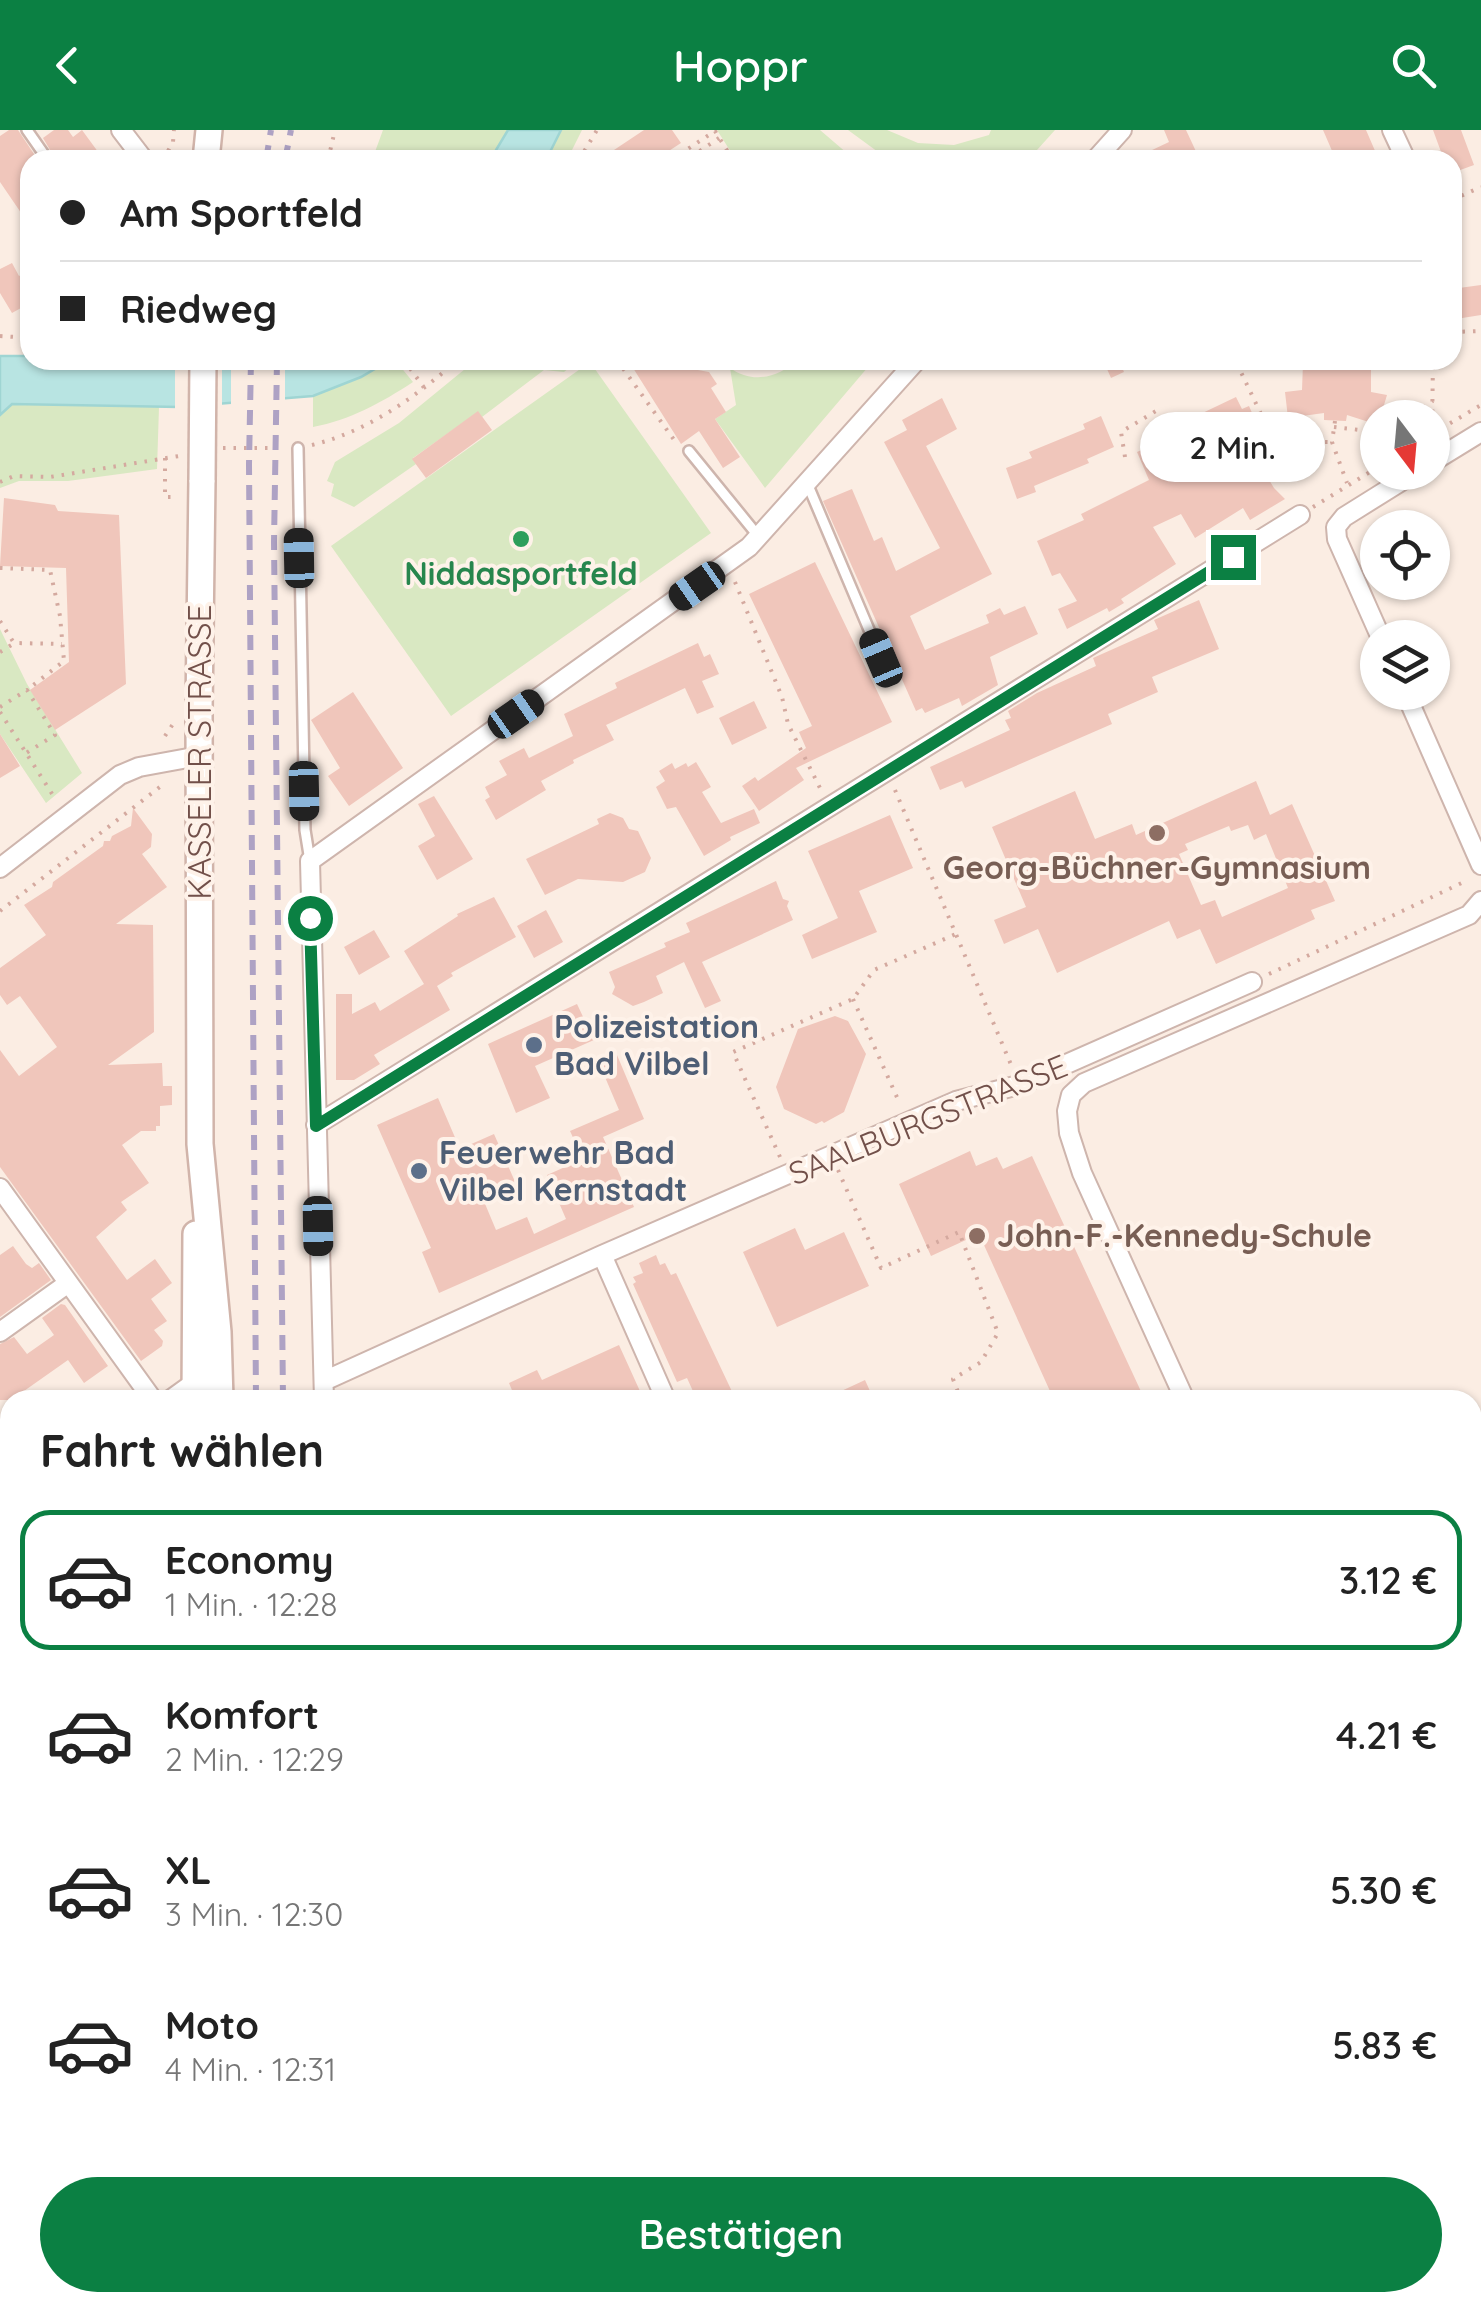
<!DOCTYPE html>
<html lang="de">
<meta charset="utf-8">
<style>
body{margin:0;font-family:Quicksand,sans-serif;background:#f6f6f6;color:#222;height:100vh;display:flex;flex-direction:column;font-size:38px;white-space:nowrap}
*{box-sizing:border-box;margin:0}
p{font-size:32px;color:#767676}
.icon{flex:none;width:55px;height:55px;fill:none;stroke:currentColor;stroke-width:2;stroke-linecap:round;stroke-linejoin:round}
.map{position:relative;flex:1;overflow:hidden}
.sheet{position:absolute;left:0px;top:1260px;width:1482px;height:922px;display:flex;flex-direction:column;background:#fff;border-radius:30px 30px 0 0;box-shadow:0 2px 8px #0004}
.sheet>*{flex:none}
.banner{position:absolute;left:20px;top:20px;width:1442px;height:220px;border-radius:30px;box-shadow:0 2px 8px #0004;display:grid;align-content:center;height:220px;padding:0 40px;background:#fff}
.needle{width:65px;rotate:164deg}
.buttons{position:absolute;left:1360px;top:270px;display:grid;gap:20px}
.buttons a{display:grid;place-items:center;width:90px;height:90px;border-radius:50%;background:#fff;box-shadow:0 2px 8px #0004;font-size:50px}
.end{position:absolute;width:45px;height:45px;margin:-22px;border:12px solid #0b8043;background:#fff;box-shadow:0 0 0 5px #fff}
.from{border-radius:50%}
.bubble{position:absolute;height:70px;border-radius:35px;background:#fff;box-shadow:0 2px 8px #0004;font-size:32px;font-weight:600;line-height:70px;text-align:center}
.car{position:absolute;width:30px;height:60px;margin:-30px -15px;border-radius:12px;box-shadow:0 0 8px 2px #0007;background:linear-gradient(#222 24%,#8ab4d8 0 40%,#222 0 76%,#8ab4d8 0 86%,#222 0)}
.banner b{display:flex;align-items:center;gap:35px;height:95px;font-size:38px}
.banner b+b{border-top:2px solid #e0e0e0}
.banner i{width:25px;height:25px;background:#222}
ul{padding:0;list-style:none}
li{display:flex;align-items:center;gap:30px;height:140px;margin:0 20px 15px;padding:0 20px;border:5px solid transparent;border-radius:30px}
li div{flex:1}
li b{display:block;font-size:38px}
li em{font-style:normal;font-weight:600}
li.selected{border-color:#0b8043}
li>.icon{width:90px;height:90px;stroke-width:1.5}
h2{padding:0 40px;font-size:45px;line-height:120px}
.button{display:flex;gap:20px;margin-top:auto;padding:20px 40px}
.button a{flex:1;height:115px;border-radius:60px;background:#0b8043;color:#fff;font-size:40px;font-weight:600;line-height:115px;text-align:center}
header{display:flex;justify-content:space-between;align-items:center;height:130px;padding:0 40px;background:#0b8043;color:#fff;font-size:45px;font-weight:600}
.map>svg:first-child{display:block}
.green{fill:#d9e8c2}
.water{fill:#b8e4e2;stroke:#9fd5d3;stroke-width:2.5}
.pier{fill:#fbede3}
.building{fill:#f0c6bb;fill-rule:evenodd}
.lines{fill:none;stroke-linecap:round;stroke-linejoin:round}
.lane-casing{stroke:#ceb5ad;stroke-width:14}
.street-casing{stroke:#ceb5ad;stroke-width:22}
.secondary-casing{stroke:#d1b4aa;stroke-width:30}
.path{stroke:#d4a99f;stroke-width:4;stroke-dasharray:2.5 8;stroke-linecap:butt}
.lane{stroke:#fff;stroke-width:9}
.street{stroke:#fff;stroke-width:18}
.secondary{stroke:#fff;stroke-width:25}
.rail{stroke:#aea2c4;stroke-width:6;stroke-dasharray:15 10;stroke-linecap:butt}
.secondary-bridge-casing{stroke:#d1b4aa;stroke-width:30;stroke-linecap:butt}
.secondary-bridge{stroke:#fff;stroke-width:25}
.route{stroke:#0b8043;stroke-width:12}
.leisure-dot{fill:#2e9e5b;stroke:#fef2e9;stroke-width:4}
.education-dot{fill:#8d6e63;stroke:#fef2e9;stroke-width:4}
.service-dot{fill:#5c6f8a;stroke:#fef2e9;stroke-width:4}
.labels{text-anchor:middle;stroke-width:8;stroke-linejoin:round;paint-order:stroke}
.leisure-label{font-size:32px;font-weight:bold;fill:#27864d;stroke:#fef2e9}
.street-label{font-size:32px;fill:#72504a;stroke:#fef2e9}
.education-label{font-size:32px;font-weight:bold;fill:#785e54;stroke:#fef2e9}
.service-label{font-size:32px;font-weight:bold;fill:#4e5e75;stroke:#fef2e9;text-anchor:start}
</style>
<header><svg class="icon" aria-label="back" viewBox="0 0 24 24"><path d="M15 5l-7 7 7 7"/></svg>Hoppr<svg class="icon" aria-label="search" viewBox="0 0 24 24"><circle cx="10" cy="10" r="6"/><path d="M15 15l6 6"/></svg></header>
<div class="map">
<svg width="1481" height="2182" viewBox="0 0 1481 2182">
<rect width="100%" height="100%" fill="#fbede3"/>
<!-- green -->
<path class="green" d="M383 0H508L490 30H372Z
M561 0H582L567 30H546Z
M717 0H820L855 30H736Z
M848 0H887L918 13 954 15 989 5 991 0H1055L1028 30H889Z
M390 230H395L413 252C381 273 350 290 313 297V266L361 247Z
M476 230H579L564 242 544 240 482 287 478 282 413 328 416 334 354 377 331 366 334 354 327 351 335 332 399 293Z
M798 230H874L765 358 715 289 736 275 730 238C753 254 777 248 798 230Z
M590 232 711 403 451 586 331 416Z
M12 274 159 277 157 339 68 351H19L0 358V285Z
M0 499 27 554 82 643 46 673 0 604Z
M10 1909V1951L0 1990V1921Z
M737 2172V2182H371V2173Z"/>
<!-- water -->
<path class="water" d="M508 0H561L546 30H490Z
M0 226H30V230H172L258 238 281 237 304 230H390L361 247 313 266 179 277 12 274 0 285Z"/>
<!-- pier -->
<path class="pier" d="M175 230H222V278L175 282Z
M231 230 258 233 285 231V274L231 278Z"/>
<!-- building -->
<path class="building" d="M9 0H18L38 30H30V96L0 52V6Z
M54 0H68L73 7 82 0 104 30H56L43 8Z
M644 0H672L681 13 655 30H599Z
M1164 0H1186L1200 30H1131L1169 12Z
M1323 0H1366L1379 30H1336Z
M1433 0H1461L1474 35 1452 43V30H1444Z
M12 133 19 146 30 140V173L12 183 0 163V139Z
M1481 155V185L1456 189 1452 159Z
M628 230H692L698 240 709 242 717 254 711 258 726 282 715 289 740 327 723 338 699 301 681 314Z
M1103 230H1119L1124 242 1111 248Z
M1303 233 1371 236V262L1387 265 1378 295 1347 285 1346 291 1324 290V283L1288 288 1285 262 1302 260Z
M1236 267 1242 279 1249 276 1256 292 1249 295 1252 302 1226 314 1254 325 1274 358 1285 369 1250 390 1243 378 1195 408 1181 384 1153 397 1176 434 1121 469 1124 473 1109 482 1107 478 1067 499 1058 479 1077 471 1060 443 1052 446 1037 411 1084 390 1081 384 1149 350 1137 322 1185 301 1183 296 1193 291 1192 288Z
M942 268 957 299 926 316 992 444 910 486 925 520 989 493 986 485 1000 478 1004 485 1025 476 1038 504 990 527 998 555 962 576 959 568 925 583 922 578 916 581 823 371 852 359 874 411 882 407 896 441 940 418 884 312 907 300 902 290Z
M478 281 492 300 426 348 412 329Z
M1101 286 1114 317 1087 329 1089 333 1034 356 1036 362 1017 369 1006 338 1032 328 1029 322 1085 299 1083 294Z
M4 368 55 375 58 381 119 385 126 554 55 600 30 560 69 532 66 438 0 436Z
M815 432 892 592 796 638 804 650 759 681 742 656 755 647 758 651 806 618 799 602 812 596 749 464Z
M1199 470 1219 519 1152 547 1158 562 1108 584 1112 594 965 658 962 651 940 660 930 637 1010 600 1005 590 1011 588 1008 581 1037 563 1096 536 1093 528 1158 499 1154 490Z
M698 513 704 527 710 524 719 544 702 551 714 577 697 584 685 558 606 595 614 610 573 630 574 633 541 651 546 660 496 690 485 670 490 667 485 657 507 645 499 631 524 618 529 628 573 606 564 584 617 558 615 553Z
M353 562 403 638 349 676 328 646 340 638 311 590Z
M754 571 767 598 732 615 719 588Z
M0 604 20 636 0 648Z
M696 632 711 657 702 662 721 693 754 679 760 693 730 707 731 710 704 726 676 677 667 679 656 657 665 651 659 641 672 633 675 639 686 633 688 637Z
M1256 651 1270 685 1292 674 1335 771 1311 780 1315 789 1216 834 1200 799 1177 809 1169 791 1057 843 1038 799 1004 814 994 790 1026 777 992 697 1075 661 1095 709 1132 694 1136 705ZM1248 695 1254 710 1266 704 1288 758 1222 787 1215 770 1201 775 1179 724 1188 720 1185 714 1229 696 1231 701Z
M434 666 473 729 437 750 418 716 435 706 418 674Z
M133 678 152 704 151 717 142 724 167 757 116 794 153 795 154 902 108 935 162 933 163 956H172V975L160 976V996H156V1001H141L122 1015 149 1053 121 1072 127 1080 96 1107 127 1150 155 1129 172 1153 151 1169 167 1191 154 1200 163 1211 162 1216 141 1231 0 1037V920L19 946 57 917 20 866 7 875 0 865V838L46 805 24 775 52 757 53 752 103 716 104 711H110L112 706 131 696Z
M610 683 623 688 629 699 638 701 651 728 645 742 623 752 578 749 545 765 526 729 599 694 597 689Z
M890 685 913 738 859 761 877 802 812 829 802 805 838 788 808 721Z
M776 751 783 769 789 771 787 776 793 790 702 832 721 871 705 878 684 832 656 846 663 863 644 872 633 876 612 864 615 857 609 842 666 817 664 813 690 802 686 793Z
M494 767 516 807 451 843 453 846 437 856 450 880 374 925 380 934 354 950H336V864H352V884L375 872 380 881 424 854 404 821 458 786 457 784Z
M546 780 563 812 534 828 517 796Z
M374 800 390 827 359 845 344 817Z
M577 874 594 910 535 936 550 968 516 983 488 914Z
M835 886 848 891 866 924 844 982 824 993 822 991 816 994 784 979 776 957 798 899Z
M617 925 644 989 603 1007 634 1077 439 1163 422 1122 431 1118 377 995 438 968 460 1019 494 1004 516 1054 483 1069 496 1100 527 1087 534 1104 566 1089 547 1045 583 1029 570 1001 619 980 599 933Z
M970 1021 976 1036 997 1027 1003 1039 1032 1026 1145 1270H1054L979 1104 931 1126 899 1054Z
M795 1098 805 1120 844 1102 869 1156 777 1197 743 1122Z
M13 1116 26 1134 32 1138 39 1133 51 1150 0 1187V1125Z
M656 1125 660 1135 665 1133 671 1145 676 1143 736 1270H697L687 1248 677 1252 633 1154 636 1152 633 1147 643 1143 639 1133Z
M61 1174 65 1175 108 1236 84 1253 68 1230 24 1261 31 1270H0V1214L14 1207 27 1224 54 1205 42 1188Z
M619 1215 644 1270H516L509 1253 537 1240 542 1250Z
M865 1250 874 1270H822Z"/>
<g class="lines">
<defs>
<path id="lane" d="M27 0 48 30
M298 318 305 700 310 731
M689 321 759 407
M807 353 881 528
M149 2182 150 2172"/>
<path id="street" d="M121 0 144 30
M1392 0 1406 30
M1095 30 1122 0
M1432 332 1481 302
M1381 508 1337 409 1336 397 1344 387 1416 342
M1405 562 1481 735
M0 738 120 645 139 637 199 626
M316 995 1300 385
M0 1058 153 1270
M602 1125 666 1270
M0 1202 67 1154
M324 1251 602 1125 956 971 1019 955 1252 852
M170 1270 195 1252
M324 1270 310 731 749 417 917 230
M1185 1270 1082 1043 1069 1003 1067 981 1071 965 1084 953 1469 785 1481 771
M0 1392 10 1385
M0 1483 10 1500
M0 1755 10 1757
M29 2172V2182
M358 2172V2182
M839 2172V2182
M1358 2182V2172"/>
<path id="secondary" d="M206 30 209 0
M202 350 199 580 200 1014 218 1202 220 1270
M195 1270 196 1104
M0 1863 10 1849
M0 1896 10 1885
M1472 2033H1481"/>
</defs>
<!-- lane casing -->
<use href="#lane" class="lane-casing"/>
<!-- street casing -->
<use href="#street" class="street-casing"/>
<!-- secondary casing -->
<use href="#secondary" class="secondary-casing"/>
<!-- path -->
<path class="path" d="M691 27 719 8
M163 30 173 12 174 0
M328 30 335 0
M579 30 597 0
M671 30 715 1 733 30
M1452 70 1481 57
M1452 202 1481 201
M0 206 30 208
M404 230 425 259
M605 230H606
M617 230 677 314
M740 230 755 234 772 230
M1237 234 1274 311 1332 312
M1405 288 1433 271
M1335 291 1332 312 1347 353
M1334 297 1378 302
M1432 303 1433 230
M1432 304 1481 275
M312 315C369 301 415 267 458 230
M223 318H283
M1125 327 1121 302 1156 281
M165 328V367H177
M0 352 14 346 50 347 179 326
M1313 377 1378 337
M0 438 50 440 60 486 64 531 27 560
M735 452 782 567 788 594 821 660
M0 491 14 513 62 514
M0 522 13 514
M0 577 27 560 55 605 26 623
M0 582 56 670
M165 606 175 591
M895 660 1012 937
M0 781 165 653
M1269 844 1468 750
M853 869 900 974
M780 1027 733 922 853 869 874 840 956 804
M838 1040 881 1138 959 1102 998 1203 981 1232 953 1249 961 1270
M1472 1272 1481 1268
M0 2029H5
M1161 2182V2172"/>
<!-- lane -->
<use href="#lane" class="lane"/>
<!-- street -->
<use href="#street" class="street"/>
<!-- secondary -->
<use href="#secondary" class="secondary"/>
<!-- rail -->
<path class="rail" d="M266 30 271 0
M285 30 291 0
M251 230 249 334 256 1270
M277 230 274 412 283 1270
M190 2182 191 2172
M206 2182 207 2172
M233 2182 234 2172
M265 2182V2172"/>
<defs>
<path id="secondary-bridge" d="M202 350 203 230"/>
</defs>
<!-- secondary-bridge casing -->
<use href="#secondary-bridge" class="secondary-bridge-casing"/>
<!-- secondary-bridge -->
<use href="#secondary-bridge" class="secondary-bridge"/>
</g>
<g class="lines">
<!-- route -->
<path class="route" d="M310 788 316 996 1233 427"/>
</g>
<!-- markers -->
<circle class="leisure-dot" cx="521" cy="409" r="10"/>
<g class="education-dot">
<circle cx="1157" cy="703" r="10"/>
<circle cx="977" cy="1106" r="10"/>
</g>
<g class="service-dot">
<circle cx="534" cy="915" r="10"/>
<circle cx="419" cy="1041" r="10"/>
</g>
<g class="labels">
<!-- leisure labels -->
<g class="leisure-label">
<text x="521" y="455">Niddasportfeld</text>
</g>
<!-- street labels -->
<g class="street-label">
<text transform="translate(200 622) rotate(-90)" y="11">KASSELER STRASSE</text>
<text transform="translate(928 990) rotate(-22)" y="11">SAALBURGSTRASSE</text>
</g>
<!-- education labels -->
<g class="education-label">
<text x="1157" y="749">Georg-Büchner-Gymnasium</text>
<text x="997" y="1117" text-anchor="start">John-F.-Kennedy-Schule</text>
</g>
<!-- service labels -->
<g class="service-label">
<text x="554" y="908">Polizeistation<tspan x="554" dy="37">Bad Vilbel</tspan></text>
<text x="439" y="1034">Feuerwehr Bad<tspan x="439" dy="37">Vilbel Kernstadt</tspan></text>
</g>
</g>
</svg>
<div class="buttons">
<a><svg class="needle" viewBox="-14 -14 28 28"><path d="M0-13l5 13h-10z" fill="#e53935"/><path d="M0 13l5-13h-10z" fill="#767676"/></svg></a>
<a><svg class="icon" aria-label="locate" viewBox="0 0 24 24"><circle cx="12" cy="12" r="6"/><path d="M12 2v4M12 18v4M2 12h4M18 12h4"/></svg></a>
<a><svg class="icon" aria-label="layers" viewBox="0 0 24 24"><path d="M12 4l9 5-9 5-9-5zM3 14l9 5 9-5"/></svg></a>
</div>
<i class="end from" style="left:310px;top:788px"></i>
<i class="end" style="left:1233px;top:427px"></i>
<div class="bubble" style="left:1140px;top:282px;width:185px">2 Min.</div>
<i class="car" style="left:299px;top:428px;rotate:359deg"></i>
<i class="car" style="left:697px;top:456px;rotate:235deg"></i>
<i class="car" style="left:881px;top:528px;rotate:337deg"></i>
<i class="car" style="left:516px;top:584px;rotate:55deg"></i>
<i class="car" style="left:304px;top:661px;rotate:179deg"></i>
<i class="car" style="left:318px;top:1096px;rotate:179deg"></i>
<div class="banner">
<b><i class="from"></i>Am Sportfeld</b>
<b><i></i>Riedweg</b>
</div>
<section class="sheet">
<h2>Fahrt wählen</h2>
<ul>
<li class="selected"><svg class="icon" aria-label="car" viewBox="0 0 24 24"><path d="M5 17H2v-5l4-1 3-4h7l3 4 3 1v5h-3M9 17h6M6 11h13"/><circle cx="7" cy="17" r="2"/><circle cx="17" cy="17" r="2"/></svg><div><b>Economy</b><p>1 Min. · 12:28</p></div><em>3.12 €</em></li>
<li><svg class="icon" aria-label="car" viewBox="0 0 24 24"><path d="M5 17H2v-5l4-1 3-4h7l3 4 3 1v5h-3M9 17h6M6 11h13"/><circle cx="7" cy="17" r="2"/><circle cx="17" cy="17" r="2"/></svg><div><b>Komfort</b><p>2 Min. · 12:29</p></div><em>4.21 €</em></li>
<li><svg class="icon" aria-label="car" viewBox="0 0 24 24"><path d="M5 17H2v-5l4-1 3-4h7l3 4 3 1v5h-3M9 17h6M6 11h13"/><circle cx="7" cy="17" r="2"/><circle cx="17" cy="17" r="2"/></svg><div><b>XL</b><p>3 Min. · 12:30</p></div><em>5.30 €</em></li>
<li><svg class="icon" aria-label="car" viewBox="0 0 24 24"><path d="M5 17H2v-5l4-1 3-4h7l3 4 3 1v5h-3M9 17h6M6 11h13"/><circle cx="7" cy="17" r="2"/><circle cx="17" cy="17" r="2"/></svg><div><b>Moto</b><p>4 Min. · 12:31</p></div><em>5.83 €</em></li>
</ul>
<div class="button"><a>Bestätigen</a></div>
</section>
</div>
